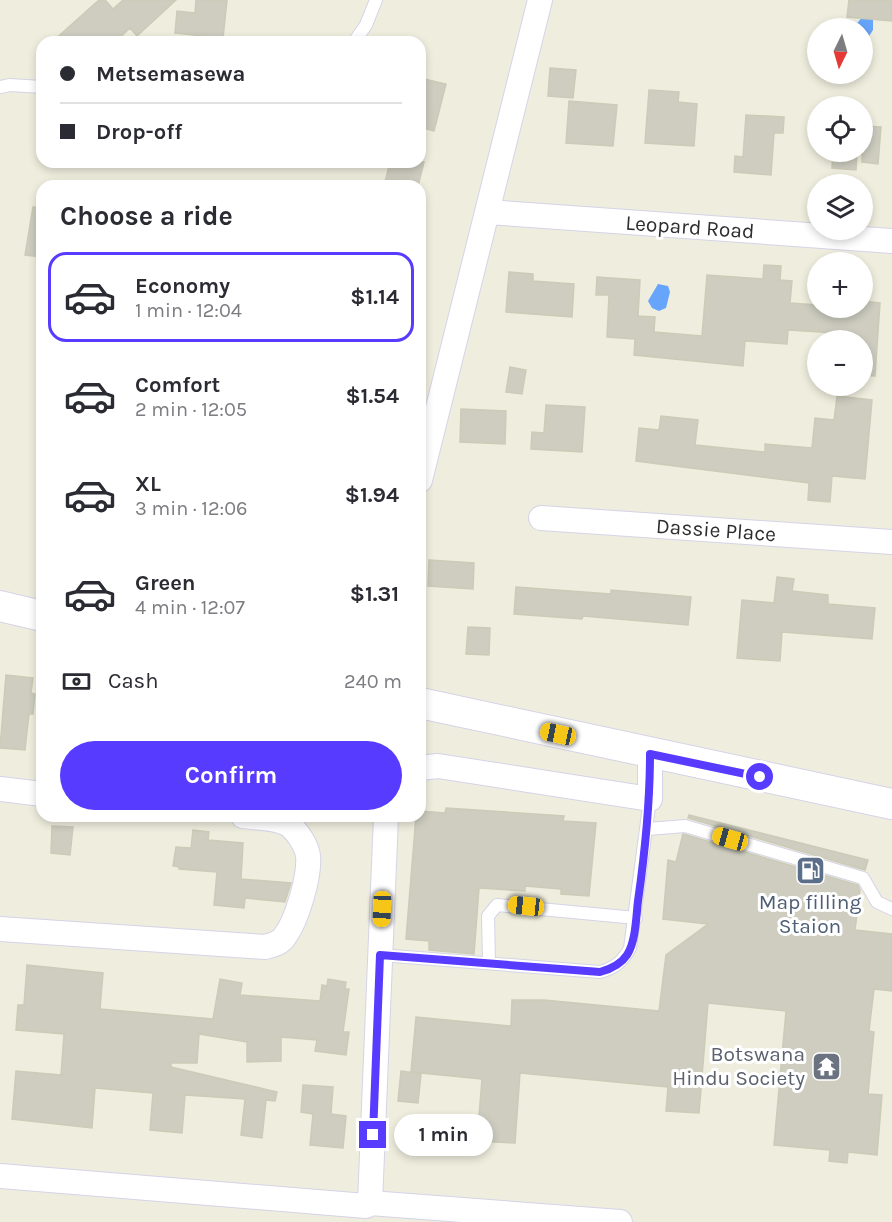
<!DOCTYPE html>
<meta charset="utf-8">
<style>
body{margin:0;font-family:Karla,sans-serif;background:#f7f7f7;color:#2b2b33;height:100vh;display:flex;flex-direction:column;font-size:22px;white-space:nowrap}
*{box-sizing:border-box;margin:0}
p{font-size:20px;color:#7c7c81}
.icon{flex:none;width:33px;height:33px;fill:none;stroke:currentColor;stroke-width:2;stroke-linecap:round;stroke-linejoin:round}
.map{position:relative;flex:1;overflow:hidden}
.side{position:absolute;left:36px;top:180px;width:390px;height:642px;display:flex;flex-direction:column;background:#fff;border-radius:18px;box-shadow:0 3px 9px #0003}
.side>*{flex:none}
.guide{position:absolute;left:36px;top:36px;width:390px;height:132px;border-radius:18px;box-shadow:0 3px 9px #0003;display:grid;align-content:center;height:132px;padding:0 24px;background:#fff}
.needle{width:39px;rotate:185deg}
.fabs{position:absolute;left:807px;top:18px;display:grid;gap:12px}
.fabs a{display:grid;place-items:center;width:66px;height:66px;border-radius:50%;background:#fff;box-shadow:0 3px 9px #0003;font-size:30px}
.end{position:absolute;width:27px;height:27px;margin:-14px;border:8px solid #573bff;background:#fff;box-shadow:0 0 0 3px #fff}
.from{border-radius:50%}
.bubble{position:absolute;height:42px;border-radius:21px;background:#fff;box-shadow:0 3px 9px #0003;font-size:20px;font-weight:700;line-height:42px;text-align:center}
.car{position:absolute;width:18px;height:36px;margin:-18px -9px;border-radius:8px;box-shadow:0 0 4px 2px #0007;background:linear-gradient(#f5c518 24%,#345 0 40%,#f5c518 0 76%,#345 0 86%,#f5c518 0)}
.guide b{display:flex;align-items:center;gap:21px;height:57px;font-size:22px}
.guide b+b{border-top:2px solid #e1e1e2}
.guide i{width:15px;height:15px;background:#2b2b33}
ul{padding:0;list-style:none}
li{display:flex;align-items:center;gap:18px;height:90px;margin:0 12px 9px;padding:0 12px;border:3px solid transparent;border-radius:18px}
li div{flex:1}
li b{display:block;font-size:22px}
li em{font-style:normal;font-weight:700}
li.selected{border-color:#573bff}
li>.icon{width:54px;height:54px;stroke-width:1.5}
h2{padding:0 24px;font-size:27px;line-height:72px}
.pay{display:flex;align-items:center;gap:15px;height:66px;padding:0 24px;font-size:22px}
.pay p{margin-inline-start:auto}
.cta{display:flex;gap:12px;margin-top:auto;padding:12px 24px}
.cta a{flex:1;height:69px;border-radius:36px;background:#573bff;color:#fff;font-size:24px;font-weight:700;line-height:69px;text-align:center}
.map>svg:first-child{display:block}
.water{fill:#67a4fb}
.building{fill:#cecdc0;stroke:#cbcbb7;stroke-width:1.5}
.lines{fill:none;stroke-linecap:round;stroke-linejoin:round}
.service-casing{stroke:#d5d3e7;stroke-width:14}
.minor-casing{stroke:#d5d3e7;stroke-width:26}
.tertiary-casing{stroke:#d5d3e7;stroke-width:32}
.service{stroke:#fff;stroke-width:12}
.minor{stroke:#fff;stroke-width:24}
.tertiary{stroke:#fff;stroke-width:30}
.route{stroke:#573bff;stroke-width:8}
.labels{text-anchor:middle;stroke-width:6;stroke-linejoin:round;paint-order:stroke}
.street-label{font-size:21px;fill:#2d2d2d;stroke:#fff}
.service-label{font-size:21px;fill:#4e5e75;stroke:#fff}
.worship-label{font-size:21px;fill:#5b616d;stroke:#fff;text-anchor:end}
</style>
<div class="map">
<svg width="892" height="1222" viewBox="0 0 892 1222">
<rect width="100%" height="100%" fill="#efeede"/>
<!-- water -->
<path class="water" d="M868 10 873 14V30L869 36 863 38 862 28 854 27Z
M658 284 668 286 670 292 666 308 659 311 652 308 648 301Z"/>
<!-- building -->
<path class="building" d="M99 0H105L113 9 123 0H176L137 36 130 28 115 42H52Z
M196 0H227L223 38 175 33 177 11 195 13Z
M849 0H892V21L847 17Z
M550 68 576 70 573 98 548 96Z
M420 78 446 84 434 131 420 127Z
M649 90 679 92 678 102 697 104 694 146 645 143Z
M569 101 617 105 613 146 566 143Z
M746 115 784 117 783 133H774L771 175 734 172 735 156 743 157Z
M862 126 881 127 878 164 862 162Z
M833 152H857L856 170 832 168Z
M390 162H424L418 186H384Z
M33 207 42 208V257L25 255Z
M764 265 781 266 780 280 792 281 790 303 818 305V308H862V301L880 303 875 376 862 375V340H851L852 334 788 330 787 344 745 341 743 366 634 355 635 339 607 337 609 295H596L597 277 640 280 638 316 655 317 654 332 702 336 707 275 763 279Z
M509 272 533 274V281L574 284 572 317 506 312Z
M510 367 526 370 522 394 506 392Z
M837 396 872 400 865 479 832 476 830 502 808 500 809 483 636 461 639 428 659 430 661 416 698 420 695 445 765 452V444L812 448 815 418 834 420Z
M546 405 585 407 582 452 531 449 532 432 544 433Z
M461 409 506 411 505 444 460 442Z
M429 560 474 563 473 589 428 586Z
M777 577 794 579 792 591 828 595V604L875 608 872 639 782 632 780 661 737 658 742 600 774 603Z
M516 587 611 594V590L691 597 688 625 583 616 582 619 514 614Z
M468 627 490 628 489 655 466 654Z
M6 675 33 678 31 693 35 694 33 714H29L25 750 0 748Z
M446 808 564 816 563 821 596 823 589 896 561 894V889L525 886V891L479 888 474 954 429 950V941L406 939 416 816H420V811L445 813Z
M689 815 868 860 865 870 688 818Z
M52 826 73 827 70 855 51 853Z
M193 830 209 832 208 840 243 843 241 879 291 883 285 902 245 898 244 908 214 905 217 872 179 869V867L173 866 176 847 191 848Z
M683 834 858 885 860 890 855 930 892 934V991L874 989 869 1031 874 1032 868 1094 882 1095 877 1155 848 1152 847 1163 829 1161 830 1150 774 1145 786 1011 708 1003 699 1113 666 1111 668 1087 520 1073 515 1143 477 1141 482 1079 411 1072 416 1017 511 1026 512 1000H544L659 1011 666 955 708 924 663 919 668 860 676 862Z
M27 965 103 973 100 1009 213 1019 220 979 242 983 240 995 320 1001 322 985 327 986 328 979 346 982 345 989H349L343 1032H349L346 1055 315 1051 317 1040 281 1037V1061L247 1062V1042L199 1034 197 1063H171V1067L277 1092 275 1101 266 1100 262 1138 241 1135 245 1099 185 1095 182 1133 150 1130 153 1093 95 1088 92 1128 12 1119 16 1071 61 1075 64 1034 16 1030 18 1005H24Z
M401 1071 421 1074 418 1103 398 1101Z
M303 1085 333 1087 331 1114 346 1116 343 1148 310 1145 313 1114 301 1112Z"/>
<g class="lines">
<defs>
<path id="service" d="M354 42 366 25 376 0
M0 87 10 85 42 87
M648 829 685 826 863 878 877 902 892 909
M380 955 600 972C615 968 623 961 630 948L650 799
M489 962 488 916 497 905 636 918"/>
<path id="minor" d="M488 212 892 241
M420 480 540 0
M541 518 892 542
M420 768 438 766 650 799V754
M0 789 42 794
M0 929 265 947C273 945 281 943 285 936 297 920 310 876 308 856 307 846 297 831 289 825 277 817 257 818 243 816
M0 1176 366 1206 370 1203 620 1222
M370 1203 386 816"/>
<path id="tertiary" d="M0 606 42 616
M420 703 892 804"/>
</defs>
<!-- service casing -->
<use href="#service" class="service-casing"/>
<!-- minor casing -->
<use href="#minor" class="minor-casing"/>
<!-- tertiary casing -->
<use href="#tertiary" class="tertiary-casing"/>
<!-- service -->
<use href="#service" class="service"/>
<!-- minor -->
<use href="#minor" class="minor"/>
<!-- tertiary -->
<use href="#tertiary" class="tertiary"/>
</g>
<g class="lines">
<!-- route -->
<path class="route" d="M373 1135 380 955 600 972C611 969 621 964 627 955 636 941 636 917 638 901 645 852 650 804 650 754L760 777"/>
</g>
<!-- icons -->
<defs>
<symbol id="fuel-square" viewBox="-11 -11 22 22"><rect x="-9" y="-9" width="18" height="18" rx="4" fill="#5c6f8a" stroke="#fff"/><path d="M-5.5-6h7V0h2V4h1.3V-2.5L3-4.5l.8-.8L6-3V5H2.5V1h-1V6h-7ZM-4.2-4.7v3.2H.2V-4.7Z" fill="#fff"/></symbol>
<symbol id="temple-square" viewBox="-11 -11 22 22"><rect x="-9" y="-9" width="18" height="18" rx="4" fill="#6b7280" stroke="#fff"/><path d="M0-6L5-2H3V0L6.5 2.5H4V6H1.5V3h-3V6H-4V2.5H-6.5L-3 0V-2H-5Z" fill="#fff"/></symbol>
</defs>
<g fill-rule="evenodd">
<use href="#fuel-square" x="794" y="854" width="33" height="33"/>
<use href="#temple-square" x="810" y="1050" width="33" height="33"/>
</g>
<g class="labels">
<!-- street labels -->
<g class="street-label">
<text transform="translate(690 227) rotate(4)" y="7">Leopard Road</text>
<text transform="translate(716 530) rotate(4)" y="7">Dassie Place</text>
</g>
<!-- service labels -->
<g class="service-label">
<text x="810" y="909">Map filling<tspan x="810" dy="24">Staion</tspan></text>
</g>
<!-- worship labels -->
<g class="worship-label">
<text x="805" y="1061">Botswana<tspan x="805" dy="24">Hindu Society</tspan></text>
</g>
</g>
</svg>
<div class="fabs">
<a><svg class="needle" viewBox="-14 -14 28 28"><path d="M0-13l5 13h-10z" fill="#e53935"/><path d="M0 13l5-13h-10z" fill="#7c7c81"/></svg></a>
<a><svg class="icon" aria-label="locate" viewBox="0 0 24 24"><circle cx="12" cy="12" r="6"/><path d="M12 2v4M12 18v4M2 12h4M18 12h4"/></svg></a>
<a><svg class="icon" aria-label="layers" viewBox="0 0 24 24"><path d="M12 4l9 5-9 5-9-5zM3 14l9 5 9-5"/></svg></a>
<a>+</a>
<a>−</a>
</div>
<i class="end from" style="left:760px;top:777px"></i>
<i class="end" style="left:373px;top:1135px"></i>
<div class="bubble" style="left:394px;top:1114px;width:99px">1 min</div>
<i class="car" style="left:558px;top:734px;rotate:282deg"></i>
<i class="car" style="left:730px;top:839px;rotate:286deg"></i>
<i class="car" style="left:526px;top:906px;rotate:276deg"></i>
<i class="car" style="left:382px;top:909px;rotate:182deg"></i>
<div class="guide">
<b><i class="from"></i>Metsemasewa</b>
<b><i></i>Drop-off</b>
</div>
<section class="side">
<h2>Choose a ride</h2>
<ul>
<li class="selected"><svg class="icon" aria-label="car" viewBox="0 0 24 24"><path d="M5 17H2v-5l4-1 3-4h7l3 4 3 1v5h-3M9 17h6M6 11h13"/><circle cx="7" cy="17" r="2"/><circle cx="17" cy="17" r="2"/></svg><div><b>Economy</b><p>1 min · 12:04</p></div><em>$1.14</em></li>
<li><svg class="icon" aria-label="car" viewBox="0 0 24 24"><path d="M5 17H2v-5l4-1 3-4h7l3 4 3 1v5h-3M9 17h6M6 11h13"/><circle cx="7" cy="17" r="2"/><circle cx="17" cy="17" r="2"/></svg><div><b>Comfort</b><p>2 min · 12:05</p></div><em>$1.54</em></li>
<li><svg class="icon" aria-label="car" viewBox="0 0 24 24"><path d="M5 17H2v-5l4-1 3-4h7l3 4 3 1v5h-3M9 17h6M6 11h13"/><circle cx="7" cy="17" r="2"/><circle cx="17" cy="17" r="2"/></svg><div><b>XL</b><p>3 min · 12:06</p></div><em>$1.94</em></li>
<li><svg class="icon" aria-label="car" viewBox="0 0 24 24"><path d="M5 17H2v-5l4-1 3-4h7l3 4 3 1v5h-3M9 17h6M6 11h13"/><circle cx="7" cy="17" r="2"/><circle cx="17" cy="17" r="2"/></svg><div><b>Green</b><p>4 min · 12:07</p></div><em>$1.31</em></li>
</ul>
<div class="pay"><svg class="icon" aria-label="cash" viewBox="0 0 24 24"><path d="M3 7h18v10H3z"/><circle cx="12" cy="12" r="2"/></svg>Cash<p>240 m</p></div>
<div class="cta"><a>Confirm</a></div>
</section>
</div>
